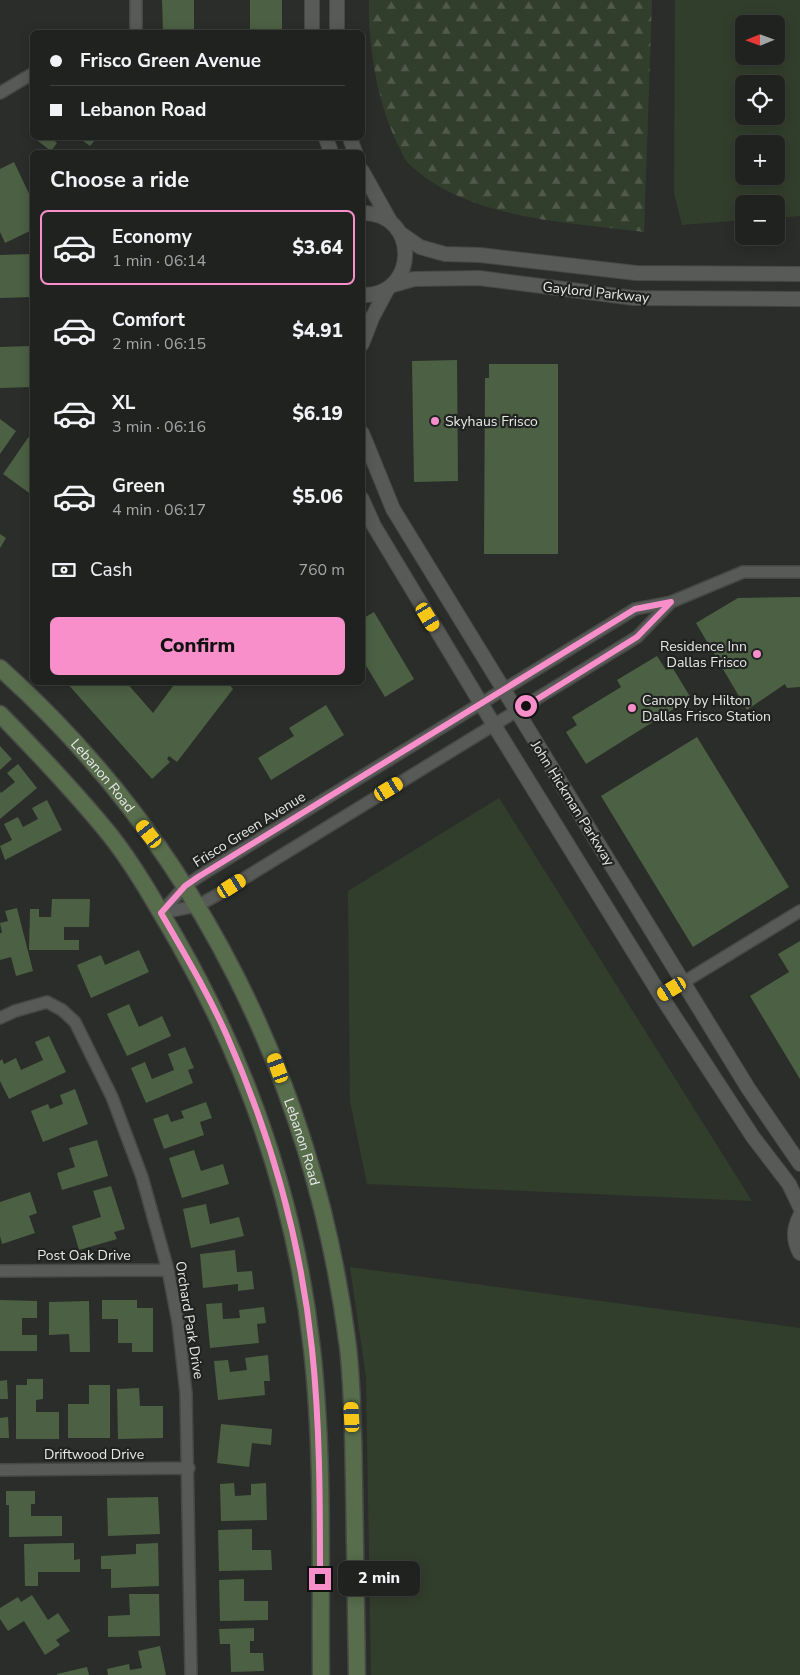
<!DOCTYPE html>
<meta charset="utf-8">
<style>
body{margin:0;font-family:"Nunito Sans",sans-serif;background:#282a29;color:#f1f3f6;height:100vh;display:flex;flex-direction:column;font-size:19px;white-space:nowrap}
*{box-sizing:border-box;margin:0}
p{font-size:16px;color:#a2a4a5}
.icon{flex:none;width:28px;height:28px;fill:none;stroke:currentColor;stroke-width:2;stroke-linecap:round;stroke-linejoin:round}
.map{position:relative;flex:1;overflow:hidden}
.drawer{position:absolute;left:30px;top:150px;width:335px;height:535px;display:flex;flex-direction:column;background:#202220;border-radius:8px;box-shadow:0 2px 12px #0003,0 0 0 1px #3d3f3e}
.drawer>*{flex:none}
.top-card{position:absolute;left:30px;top:30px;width:335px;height:110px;border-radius:8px;box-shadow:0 2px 12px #0003,0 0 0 1px #3d3f3e;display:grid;align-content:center;height:110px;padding:0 20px;background:#202220}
.needle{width:32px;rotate:269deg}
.controls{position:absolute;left:735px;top:15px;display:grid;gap:10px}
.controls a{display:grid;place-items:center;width:50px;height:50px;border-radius:8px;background:#202220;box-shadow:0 2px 12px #0003,0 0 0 1px #3d3f3e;font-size:25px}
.end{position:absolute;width:22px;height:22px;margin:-11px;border:6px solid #f98fca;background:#111;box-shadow:0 0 0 2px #111}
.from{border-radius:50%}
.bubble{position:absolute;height:35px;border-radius:8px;background:#202220;box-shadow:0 2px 12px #0003,0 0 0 1px #3d3f3e;font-size:16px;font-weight:800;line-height:35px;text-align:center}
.car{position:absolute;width:15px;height:30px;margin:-15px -8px;border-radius:6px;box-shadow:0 0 4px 1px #0007;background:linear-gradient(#f5c518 24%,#345 0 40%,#f5c518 0 76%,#345 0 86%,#f5c518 0)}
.top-card b{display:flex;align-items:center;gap:18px;height:48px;font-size:19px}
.top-card b+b{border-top:1px solid #3d3f3e}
.top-card i{width:12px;height:12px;background:#f1f3f6}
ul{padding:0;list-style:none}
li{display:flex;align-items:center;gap:15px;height:75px;margin:0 10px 8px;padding:0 10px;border:2px solid transparent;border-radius:8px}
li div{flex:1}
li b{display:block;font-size:19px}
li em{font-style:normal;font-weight:800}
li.current{border-color:#f98fca}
li>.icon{width:45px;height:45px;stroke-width:1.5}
h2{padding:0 20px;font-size:22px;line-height:60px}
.pay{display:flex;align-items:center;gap:12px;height:55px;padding:0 20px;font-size:19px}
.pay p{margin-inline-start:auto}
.primary-button{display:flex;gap:10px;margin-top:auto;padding:10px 20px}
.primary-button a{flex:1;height:58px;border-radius:8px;background:#f98fca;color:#111;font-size:20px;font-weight:800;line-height:58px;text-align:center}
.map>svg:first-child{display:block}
.green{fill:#323e2c;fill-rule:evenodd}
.forest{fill:url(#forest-firs)}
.building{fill:#4c6043}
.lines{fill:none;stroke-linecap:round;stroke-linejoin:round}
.minor-casing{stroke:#474846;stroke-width:14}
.tertiary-casing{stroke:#474846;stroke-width:16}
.secondary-casing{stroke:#474846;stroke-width:19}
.minor{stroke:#585a57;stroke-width:11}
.tertiary{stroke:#585a57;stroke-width:14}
.secondary{stroke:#576d4c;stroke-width:16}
.route{stroke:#f98fca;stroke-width:6}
.poi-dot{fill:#f98fca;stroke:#212321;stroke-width:2}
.labels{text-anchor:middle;stroke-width:4.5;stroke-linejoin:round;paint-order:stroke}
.street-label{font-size:14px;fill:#e8e9e7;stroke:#212321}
.poi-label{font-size:14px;fill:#e8e9e7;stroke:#212321;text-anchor:start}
</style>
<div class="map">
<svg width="800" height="1675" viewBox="0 0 800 1675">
<defs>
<pattern id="forest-firs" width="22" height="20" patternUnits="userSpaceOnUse" patternTransform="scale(1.25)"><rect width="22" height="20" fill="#323e2c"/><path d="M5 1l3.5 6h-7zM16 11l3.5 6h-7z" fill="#505a4b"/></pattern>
</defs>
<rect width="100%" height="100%" fill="#2b2d2a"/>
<!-- green -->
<path class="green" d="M675 0H800V216L776 218V204H744V220L682 225 674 193ZM744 24H776V56H744ZM744 84H776V116H744ZM744 144H776V176H744Z
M499 798 752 1201 367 1184 350 1101 348 891Z
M350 1267 800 1328V1675H371L366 1377Z"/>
<!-- forest -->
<path class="forest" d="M369 0H652L644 232C568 222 467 220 408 163 404 159 402 152 399 147 378 104 368 49 369 0Z"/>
<!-- building -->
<path class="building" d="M162 0H194V32H163Z
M250 0H282V32H250Z
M41 138H51L57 143 51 151 38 141Z
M79 138H94L96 139 90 146Z
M14 162 32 200V230L5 243 0 232V169Z
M32 254V297L0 298V255Z
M32 346V387L0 388V347Z
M457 360 458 481 414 482 412 361Z
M489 364H558V554H484L485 378H489Z
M0 419 16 431 0 454Z
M32 432V495L3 474Z
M0 534 6 538 0 548Z
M800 597V687L787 688 785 684 747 710 696 623 738 598Z
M374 612 414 679 385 697 362 659V619Z
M657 656 666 670 672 667 691 698 586 764 566 732 577 725 572 717 621 687 617 680Z
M66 682H126L153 713 176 682H227L233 689 177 762 169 756 167 759 170 762 152 779Z
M326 705 344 735 271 780 258 758 294 736 289 728Z
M697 737 789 887 693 947 601 796Z
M0 746 12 759 0 770Z
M18 764 37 788 0 819V791L1 793 15 782 7 773Z
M47 800 62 830 5 860 0 846 12 840 4 824 18 817 23 827 38 819 32 808Z
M52 899H90L89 927H64V940H79V950H29L30 909H39V917H51Z
M17 908 33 971 16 976 11 957 0 960V933H2L0 923 8 921 5 911Z
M800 941V1079L750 996 789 972 778 954Z
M139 950 149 972 91 998 77 965 101 955 105 965Z
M129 1004 139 1027 162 1016 171 1036 127 1056 107 1014Z
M49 1036 66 1072 9 1099 0 1081V1061L2 1059 4 1064 16 1058 21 1070 43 1060 35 1042Z
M185 1047 194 1068 188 1070 193 1083 146 1103 131 1068 145 1062 152 1079 174 1070 168 1054Z
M75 1089 88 1124 43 1142 31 1111 48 1104 50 1109 63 1104 60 1095Z
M206 1102 212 1118 200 1122 204 1135 164 1149 153 1119 168 1114 171 1122 184 1118 181 1111Z
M97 1140 108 1176 62 1190 57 1173 75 1167 69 1148Z
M194 1150 201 1171 223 1164 229 1184 182 1198 169 1158Z
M111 1186 125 1229 114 1232 117 1239 79 1250 72 1226 101 1217 93 1191Z
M30 1192 37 1213 29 1216 35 1233 2 1244 0 1236V1202Z
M206 1204 210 1224 239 1217 244 1236 191 1248 183 1209Z
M235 1250 237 1272 252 1271 254 1289 238 1291V1284L203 1288 200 1254Z
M0 1300 37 1301V1318H22V1335H37V1351H0Z
M102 1300H137V1308H153V1352H132V1343H118V1319H102Z
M89 1301 90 1352H70L69 1334 49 1335V1302Z
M222 1303 223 1319 240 1318 239 1310 264 1307 266 1323 257 1324 259 1343 210 1348 206 1304Z
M268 1355 270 1381H264L265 1395 218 1400 214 1361 228 1360 230 1372 247 1370 245 1358Z
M27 1379H43V1399L36 1400V1412H59V1439H16V1385H27Z
M7 1380 8 1399H0V1381Z
M89 1385H110V1438H68V1404H89Z
M139 1388 140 1406H163V1438L118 1439 117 1389Z
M8 1417 9 1438H0V1418Z
M221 1424 272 1429 271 1445 252 1443 249 1467 217 1463Z
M234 1483 235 1496 251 1495V1484L266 1483 267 1520 221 1521 220 1484Z
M6 1491H35V1504H31V1516H62V1536L9 1537V1505H6Z
M158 1497 160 1534 108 1536 107 1498Z
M252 1529V1550H271L272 1570 219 1571 218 1530Z
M74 1543V1560L80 1559V1572H38V1586H25L24 1544Z
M158 1543 159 1586 111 1588V1569H101V1556L136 1554V1544Z
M244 1579V1601H268V1620L220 1621 219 1580Z
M129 1594H159L160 1636 108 1637V1616L130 1615Z
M32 1595 48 1620 58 1613 70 1631 56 1640 60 1645 45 1655 24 1621 8 1631 0 1619V1608L18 1597 21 1602Z
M254 1628V1641H250V1653H263L264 1671 231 1672 230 1644H220L219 1629Z
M160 1646 166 1675H108L107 1669 129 1664 130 1670 142 1668 138 1651Z
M87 1667 89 1675H57V1674Z"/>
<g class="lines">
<defs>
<path id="minor" d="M136 32V0
M0 93 32 74
M161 913 185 886 206 872 635 609 671 602 743 572H800
M161 913 197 906 217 895 637 637 671 602
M661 996 800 911
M0 1018 15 1011 47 1002 62 1010 75 1022 112 1097 142 1177 168 1270 178 1322 186 1393 191 1675
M0 1271 168 1270
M0 1470 189 1468"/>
<path id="tertiary" d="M312 0V32
M337 0V32
M326 138 331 152
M350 138 355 152
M362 171 390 221
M362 213C420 212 419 297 362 295
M400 233 420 247 445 254 480 255 636 273 800 274
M393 285 414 279 479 278 634 298 800 299
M362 344 372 318 388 288
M362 433 393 509 748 1088 800 1164
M362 499 374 526 494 725 661 996 753 1137 789 1184 800 1207
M800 1216C793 1229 793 1240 800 1253"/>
<g id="secondary">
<path id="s1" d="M0 668C197 844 315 1086 348 1347 353 1390 353 1436 354 1480 355 1545 356 1610 357 1675"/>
<path d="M0 714C38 753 76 793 110 835 136 868 157 906 178 942 249 1067 296 1205 312 1349 324 1457 320 1567 321 1675"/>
</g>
</defs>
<!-- minor casing -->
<use href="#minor" class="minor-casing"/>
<!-- tertiary casing -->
<use href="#tertiary" class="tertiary-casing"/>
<!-- secondary casing -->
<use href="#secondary" class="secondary-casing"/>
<!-- minor -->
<use href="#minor" class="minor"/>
<!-- tertiary -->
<use href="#tertiary" class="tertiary"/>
<!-- secondary -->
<use href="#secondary" class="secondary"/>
</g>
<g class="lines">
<!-- route -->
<path class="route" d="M320 1579C320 1502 320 1425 312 1349 301 1242 270 1134 227 1036 208 993 184 953 161 913L185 886 198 877 635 609 671 602 637 637 526 706"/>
</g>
<!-- markers -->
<g class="poi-dot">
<circle cx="435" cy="421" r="5"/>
<circle cx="757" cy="654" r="5"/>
<circle cx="632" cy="708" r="5"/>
</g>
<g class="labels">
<!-- street labels -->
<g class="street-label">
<text transform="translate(596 292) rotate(6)" y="5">Gaylord Parkway</text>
<text dy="5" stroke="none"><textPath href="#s1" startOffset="149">Lebanon Road</textPath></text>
<text transform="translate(573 803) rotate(58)" y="5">John Hickman Parkway</text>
<text transform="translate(249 829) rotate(-32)" y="5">Frisco Green Avenue</text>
<text dy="5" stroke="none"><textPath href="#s1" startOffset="569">Lebanon Road</textPath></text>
<text x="84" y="1260">Post Oak Drive</text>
<text transform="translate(190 1320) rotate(81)" y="5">Orchard Park Drive</text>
<text x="94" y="1459">Driftwood Drive</text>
</g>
<!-- poi labels -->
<g class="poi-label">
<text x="445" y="426">Skyhaus Frisco</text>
<text x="747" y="651" text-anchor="end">Residence Inn<tspan x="747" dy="16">Dallas Frisco</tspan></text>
<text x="642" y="705">Canopy by Hilton<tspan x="642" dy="16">Dallas Frisco Station</tspan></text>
</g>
</g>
</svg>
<div class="controls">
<a><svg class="needle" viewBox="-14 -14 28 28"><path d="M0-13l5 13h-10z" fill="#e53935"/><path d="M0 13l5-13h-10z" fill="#a2a4a5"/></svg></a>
<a><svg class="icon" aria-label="locate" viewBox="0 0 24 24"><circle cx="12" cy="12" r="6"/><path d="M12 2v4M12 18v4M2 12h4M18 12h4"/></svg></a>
<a>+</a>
<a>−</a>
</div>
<i class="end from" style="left:526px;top:706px"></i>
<i class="end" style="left:320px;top:1579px"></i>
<div class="bubble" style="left:338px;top:1561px;width:82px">2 min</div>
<i class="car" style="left:428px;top:617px;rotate:149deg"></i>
<i class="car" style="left:389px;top:789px;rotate:59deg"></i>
<i class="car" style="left:149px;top:834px;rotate:322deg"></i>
<i class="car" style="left:232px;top:886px;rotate:58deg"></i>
<i class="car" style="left:672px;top:989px;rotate:239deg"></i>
<i class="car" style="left:278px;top:1068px;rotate:340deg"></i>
<i class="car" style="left:352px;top:1417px;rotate:357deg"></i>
<div class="top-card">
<b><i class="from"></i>Frisco Green Avenue</b>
<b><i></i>Lebanon Road</b>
</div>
<section class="drawer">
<h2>Choose a ride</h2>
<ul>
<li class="current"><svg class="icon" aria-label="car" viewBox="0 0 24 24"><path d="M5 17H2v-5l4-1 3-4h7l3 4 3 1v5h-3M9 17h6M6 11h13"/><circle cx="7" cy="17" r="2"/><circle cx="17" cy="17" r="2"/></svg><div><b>Economy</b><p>1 min · 06:14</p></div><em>$3.64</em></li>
<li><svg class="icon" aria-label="car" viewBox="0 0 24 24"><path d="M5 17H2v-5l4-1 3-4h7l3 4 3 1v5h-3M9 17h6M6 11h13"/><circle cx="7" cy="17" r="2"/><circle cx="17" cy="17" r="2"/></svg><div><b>Comfort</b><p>2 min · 06:15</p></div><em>$4.91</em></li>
<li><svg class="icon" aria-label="car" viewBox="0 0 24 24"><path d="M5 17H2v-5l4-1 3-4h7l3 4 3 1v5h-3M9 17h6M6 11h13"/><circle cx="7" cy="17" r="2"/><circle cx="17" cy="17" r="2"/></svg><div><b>XL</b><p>3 min · 06:16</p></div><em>$6.19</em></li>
<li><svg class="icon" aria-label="car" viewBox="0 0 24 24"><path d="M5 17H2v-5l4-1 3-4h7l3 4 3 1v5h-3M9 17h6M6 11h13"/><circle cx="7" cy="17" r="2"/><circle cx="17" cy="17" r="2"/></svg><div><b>Green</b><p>4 min · 06:17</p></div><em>$5.06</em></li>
</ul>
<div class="pay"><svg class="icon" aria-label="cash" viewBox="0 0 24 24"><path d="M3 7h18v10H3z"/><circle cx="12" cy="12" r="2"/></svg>Cash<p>760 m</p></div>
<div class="primary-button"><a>Confirm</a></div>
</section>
</div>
